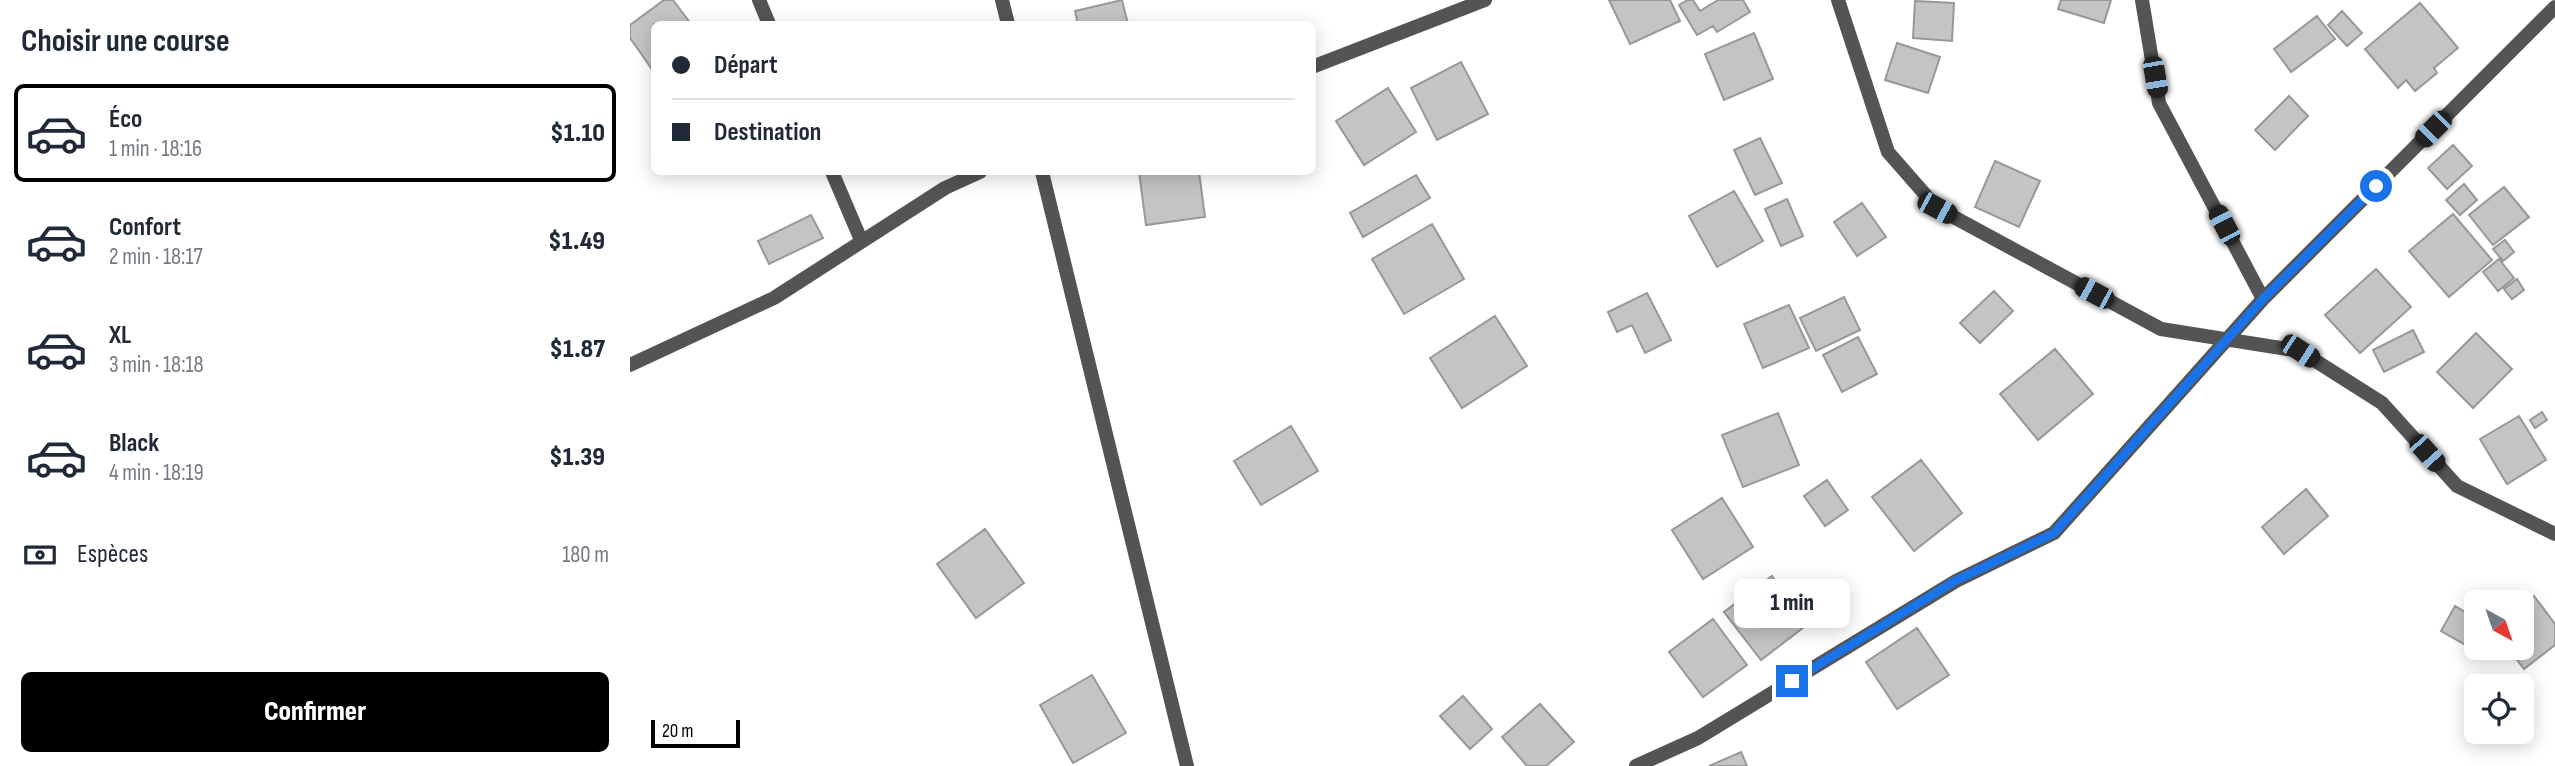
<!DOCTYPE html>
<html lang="fr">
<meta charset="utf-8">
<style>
body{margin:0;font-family:"Sofia Sans Condensed",sans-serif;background:#f6f6f7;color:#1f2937;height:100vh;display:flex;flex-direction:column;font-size:26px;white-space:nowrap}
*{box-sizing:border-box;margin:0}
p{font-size:23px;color:#747a83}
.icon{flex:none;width:38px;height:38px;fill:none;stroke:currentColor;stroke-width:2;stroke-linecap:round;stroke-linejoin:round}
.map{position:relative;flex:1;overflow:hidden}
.panel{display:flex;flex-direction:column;background:#fff;width:630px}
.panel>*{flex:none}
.top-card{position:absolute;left:21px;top:21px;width:665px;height:154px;border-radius:10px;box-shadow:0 4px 18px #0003;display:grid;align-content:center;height:154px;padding:0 21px;background:#fff}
.needle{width:46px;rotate:140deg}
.fabs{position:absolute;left:1834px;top:590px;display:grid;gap:14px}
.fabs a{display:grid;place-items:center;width:70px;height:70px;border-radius:10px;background:#fff;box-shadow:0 4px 18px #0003;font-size:35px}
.scale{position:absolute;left:21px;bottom:18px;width:89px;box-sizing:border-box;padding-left:7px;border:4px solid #000;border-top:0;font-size:19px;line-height:24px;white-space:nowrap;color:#000;-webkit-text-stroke:5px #fff;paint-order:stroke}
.end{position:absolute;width:32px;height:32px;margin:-16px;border:9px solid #1a73e8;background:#fff;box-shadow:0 0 0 4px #fff}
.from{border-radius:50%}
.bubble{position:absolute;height:49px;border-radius:10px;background:#fff;box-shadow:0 4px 18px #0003;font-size:23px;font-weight:800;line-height:49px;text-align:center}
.car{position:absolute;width:21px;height:42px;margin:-21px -10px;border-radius:9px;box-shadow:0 0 5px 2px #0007;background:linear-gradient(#222 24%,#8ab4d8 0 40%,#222 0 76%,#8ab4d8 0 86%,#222 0)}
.top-card b{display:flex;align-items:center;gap:24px;height:66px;font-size:26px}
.top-card b+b{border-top:2px solid #e0e1e3}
.top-card i{width:18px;height:18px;background:#1f2937}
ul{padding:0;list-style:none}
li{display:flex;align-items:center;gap:21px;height:98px;margin:0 14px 10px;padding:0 7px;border:4px solid transparent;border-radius:10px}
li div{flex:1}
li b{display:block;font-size:26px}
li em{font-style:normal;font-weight:800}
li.selected{border-color:#000}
li>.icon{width:63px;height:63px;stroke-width:1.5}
h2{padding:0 21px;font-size:32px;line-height:84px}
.pay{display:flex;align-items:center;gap:18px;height:77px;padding:0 21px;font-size:26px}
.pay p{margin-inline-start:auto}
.action{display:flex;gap:14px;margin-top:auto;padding:14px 21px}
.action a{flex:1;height:80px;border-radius:10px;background:#000;color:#fff;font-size:28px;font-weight:800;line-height:80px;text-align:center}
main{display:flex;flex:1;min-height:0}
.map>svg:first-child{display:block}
.building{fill:#c4c4c4;stroke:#989898;stroke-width:2}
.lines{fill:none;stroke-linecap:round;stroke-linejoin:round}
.minor{stroke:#545454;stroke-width:14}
.tertiary{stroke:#545454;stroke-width:14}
.route{stroke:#1a73e8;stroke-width:9}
</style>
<main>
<section class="panel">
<h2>Choisir une course</h2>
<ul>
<li class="selected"><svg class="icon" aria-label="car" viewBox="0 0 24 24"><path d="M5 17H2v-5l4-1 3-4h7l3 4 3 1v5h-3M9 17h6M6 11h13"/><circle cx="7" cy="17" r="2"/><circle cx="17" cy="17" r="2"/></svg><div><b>Éco</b><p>1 min · 18:16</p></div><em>$1.10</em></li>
<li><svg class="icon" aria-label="car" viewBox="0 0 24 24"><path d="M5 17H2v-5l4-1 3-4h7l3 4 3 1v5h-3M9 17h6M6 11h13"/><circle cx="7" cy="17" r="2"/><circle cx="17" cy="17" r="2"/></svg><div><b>Confort</b><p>2 min · 18:17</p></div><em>$1.49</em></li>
<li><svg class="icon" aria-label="car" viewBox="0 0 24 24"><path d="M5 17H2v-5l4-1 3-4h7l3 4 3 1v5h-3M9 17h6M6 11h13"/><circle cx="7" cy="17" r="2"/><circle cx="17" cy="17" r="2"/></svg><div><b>XL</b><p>3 min · 18:18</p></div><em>$1.87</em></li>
<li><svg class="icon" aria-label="car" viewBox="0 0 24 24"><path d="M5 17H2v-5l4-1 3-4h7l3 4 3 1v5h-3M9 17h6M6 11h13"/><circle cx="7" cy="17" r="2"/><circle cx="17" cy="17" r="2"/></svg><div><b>Black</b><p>4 min · 18:19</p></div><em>$1.39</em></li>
</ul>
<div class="pay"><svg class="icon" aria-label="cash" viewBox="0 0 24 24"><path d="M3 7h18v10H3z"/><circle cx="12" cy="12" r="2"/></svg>Espèces<p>180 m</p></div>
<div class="action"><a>Confirmer</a></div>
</section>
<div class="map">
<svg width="1925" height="766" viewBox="0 0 1925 766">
<rect width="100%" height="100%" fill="#fff"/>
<!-- building -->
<path class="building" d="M34 0H43L61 24H24V72L0 38V25Z
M492 0 498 24H448L445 11Z
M979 0H1040L1050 21 1000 44Z
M1058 0H1063L1070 11 1088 0H1113L1120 12 1087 32 1083 26 1067 35 1049 5Z
M1431 0H1481L1474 23 1428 9Z
M1285 1 1324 3 1322 41 1283 38Z
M1790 3 1828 48 1804 68 1807 73 1785 91 1776 80 1768 88 1735 49Z
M1712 11 1732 33 1717 46 1698 25Z
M1687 16 1705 39 1661 72 1644 49Z
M1124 33 1143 79 1094 100 1075 54Z
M1267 43 1310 57 1298 93 1255 80Z
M831 62 858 114 807 140 781 88Z
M758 88 786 132 734 165 706 121Z
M1659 96 1678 116 1645 150 1625 130Z
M1130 138 1152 183 1125 195 1104 150Z
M1823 145 1842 166 1817 189 1798 168Z
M1365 161 1410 181 1389 227 1345 207Z
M509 172H569L575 217 516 225Z
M786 175 800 198 733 237 720 213Z
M1834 184 1847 200 1830 215 1816 200Z
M1874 187 1899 217 1863 245 1839 215Z
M1104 191 1133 241 1087 267 1059 216Z
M1157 199 1173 236 1151 246 1135 209Z
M1232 203 1256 237 1227 256 1204 222Z
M1823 214 1862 260 1819 297 1779 251Z
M181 215 193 238 139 264 128 241Z
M802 224 834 279 774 314 742 259Z
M1875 240 1884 252 1873 261 1863 249Z
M1869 259 1884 278 1868 291 1853 272Z
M1746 269 1781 307 1730 353 1695 315Z
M1887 279 1894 290 1882 299 1874 289Z
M1364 291 1383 311 1350 343 1330 323Z
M1017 293 1041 340 1015 353 1002 325 987 332 978 312Z
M1214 297 1230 330 1186 351 1170 318Z
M1159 305 1179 348 1133 368 1114 324Z
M865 316 897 366 832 408 800 358Z
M1783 330 1794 352 1754 372 1743 350Z
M1846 333 1882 369 1843 408 1807 372Z
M1228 337 1247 374 1212 392 1193 355Z
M1425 349 1463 394 1408 440 1370 394Z
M1912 412 1917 420 1905 428 1900 420Z
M1148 413 1169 465 1113 487 1092 435Z
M1889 416 1916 460 1877 484 1850 439Z
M661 426 688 471 631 505 604 461Z
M1291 460 1332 513 1284 551 1242 497Z
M1197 480 1218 510 1195 526 1174 496Z
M1676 489 1698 516 1654 554 1632 527Z
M1092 498 1123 547 1073 579 1042 530Z
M355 529 394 583 346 618 307 564Z
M1142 576 1178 624 1131 660 1094 612Z
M1904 596 1925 624V645L1894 669 1878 648H1892V606Z
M1825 606 1846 618V643L1843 649 1811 631Z
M1083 619 1117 665 1073 697 1039 652Z
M1287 628 1319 675 1267 709 1236 662Z
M462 675 496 733 443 763 410 705Z
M833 696 862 729 840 749 810 716Z
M910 704 944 742 916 766H897L872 737Z
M1111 752 1117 766H1079Z"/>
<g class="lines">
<!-- minor -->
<path class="minor" d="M129 0 139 24
M1208 0 1258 152 1307 208 1531 329 1670 351 1752 403 1827 486 1925 534
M1512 0 1529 103 1633 299
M682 67 855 0
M202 172 231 240
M0 365 144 298 315 188 350 172
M1006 766 1068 738 1326 581 1424 533 1633 299 1925 7"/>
<!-- tertiary -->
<path class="tertiary" d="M372 0 378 24
M412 172 557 766"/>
</g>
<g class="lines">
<!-- route -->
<path class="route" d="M1162 681 1325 581 1424 533 1633 299 1746 186"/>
</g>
</svg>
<div class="fabs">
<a><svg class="needle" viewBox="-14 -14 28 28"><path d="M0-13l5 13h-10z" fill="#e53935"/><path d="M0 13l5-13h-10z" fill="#747a83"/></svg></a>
<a><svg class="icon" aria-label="locate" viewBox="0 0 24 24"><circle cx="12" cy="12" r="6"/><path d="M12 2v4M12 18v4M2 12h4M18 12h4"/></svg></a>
</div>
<div class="scale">20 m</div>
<i class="end from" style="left:1746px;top:186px"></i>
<i class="end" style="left:1162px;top:681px"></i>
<div class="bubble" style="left:1104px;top:579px;width:116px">1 min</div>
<i class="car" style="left:1525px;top:77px;rotate:170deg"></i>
<i class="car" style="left:1803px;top:129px;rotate:225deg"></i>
<i class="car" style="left:1307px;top:208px;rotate:118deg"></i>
<i class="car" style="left:1594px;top:225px;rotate:332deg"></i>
<i class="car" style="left:1464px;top:293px;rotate:298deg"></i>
<i class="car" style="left:1670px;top:351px;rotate:123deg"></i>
<i class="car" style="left:1797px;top:453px;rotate:138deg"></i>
<div class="top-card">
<b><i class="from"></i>Départ</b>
<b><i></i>Destination</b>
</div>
</div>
</main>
